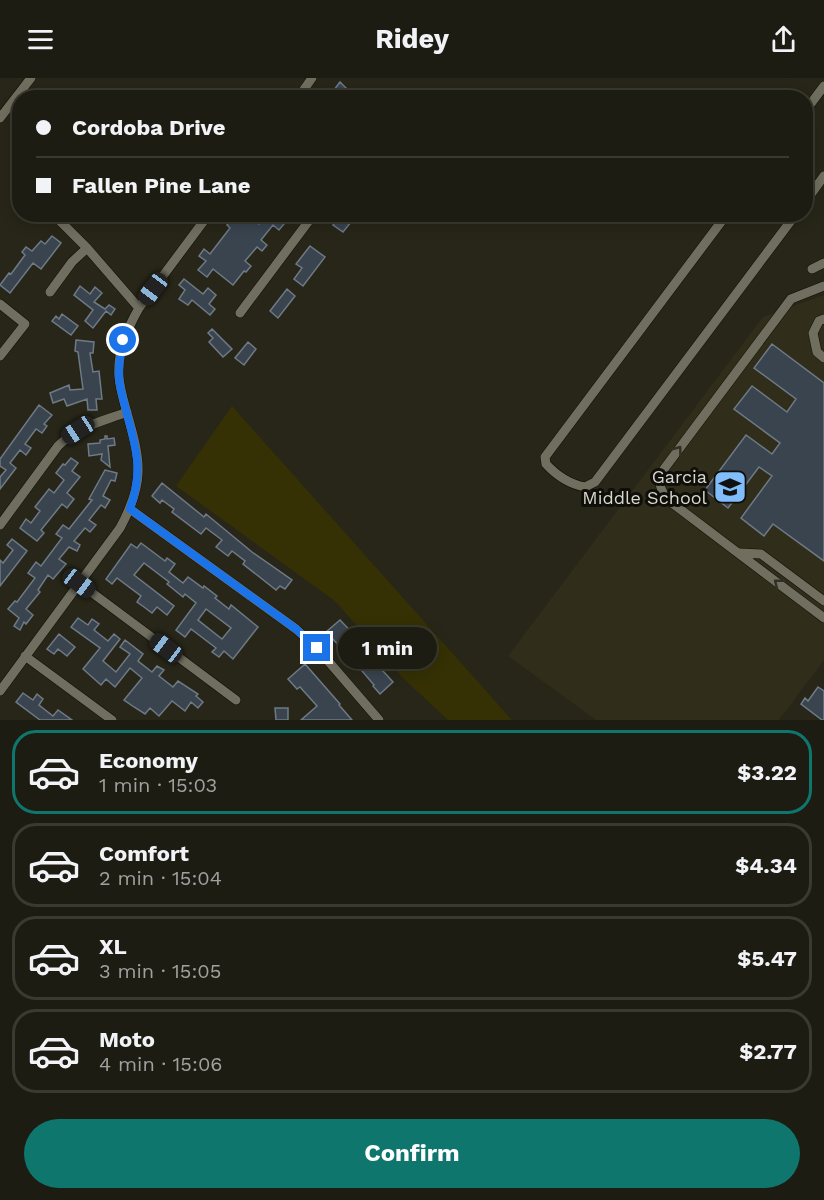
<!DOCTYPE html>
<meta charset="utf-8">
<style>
body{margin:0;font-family:"Work Sans",sans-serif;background:#25251b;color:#f1f3f6;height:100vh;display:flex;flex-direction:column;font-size:22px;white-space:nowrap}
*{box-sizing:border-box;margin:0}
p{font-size:20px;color:#a0a19f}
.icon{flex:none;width:33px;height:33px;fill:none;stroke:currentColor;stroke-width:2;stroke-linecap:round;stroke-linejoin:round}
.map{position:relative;height:642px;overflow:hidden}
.drawer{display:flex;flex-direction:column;background:#1d1c12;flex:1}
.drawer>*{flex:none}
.guide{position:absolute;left:12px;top:12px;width:801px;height:132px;border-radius:24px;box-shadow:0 3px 15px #0003,0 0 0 2px #3b3a32;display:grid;align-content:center;height:132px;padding:0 24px;background:#1d1c12}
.end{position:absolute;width:27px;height:27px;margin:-14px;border:8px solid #1a73e8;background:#fff;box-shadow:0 0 0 3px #fff}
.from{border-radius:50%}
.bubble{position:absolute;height:42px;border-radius:21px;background:#1d1c12;box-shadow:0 3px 15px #0003,0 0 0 2px #3b3a32;font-size:20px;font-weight:700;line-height:42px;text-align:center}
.car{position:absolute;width:18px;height:36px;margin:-18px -9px;border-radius:8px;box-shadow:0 0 4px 2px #0007;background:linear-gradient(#222 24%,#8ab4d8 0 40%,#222 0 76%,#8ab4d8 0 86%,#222 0)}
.guide b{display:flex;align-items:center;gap:21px;height:57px;font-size:22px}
.guide b+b{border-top:2px solid #3b3a32}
.guide i{width:15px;height:15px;background:#f1f3f6}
ul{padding:10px 0 0;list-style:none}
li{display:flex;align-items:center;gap:18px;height:84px;margin:0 12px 9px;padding:0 12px;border:3px solid #3b3a32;border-radius:24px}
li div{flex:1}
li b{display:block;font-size:22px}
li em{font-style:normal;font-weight:700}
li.selected{border-color:#0f766e}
li>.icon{width:54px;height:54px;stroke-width:1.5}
.button{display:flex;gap:12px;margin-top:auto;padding:12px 24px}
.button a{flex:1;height:69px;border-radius:36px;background:#0f766e;color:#fff;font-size:24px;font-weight:700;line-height:69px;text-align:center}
header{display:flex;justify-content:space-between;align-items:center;height:78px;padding:0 24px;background:#1d1c12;font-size:27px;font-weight:700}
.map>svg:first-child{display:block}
.built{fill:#302e1a}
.green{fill:#353105}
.building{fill:#39444f;stroke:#6e7a86;stroke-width:1.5;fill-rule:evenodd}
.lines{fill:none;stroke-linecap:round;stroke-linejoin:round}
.minor-casing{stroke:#100e03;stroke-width:10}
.minor{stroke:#706f5f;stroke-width:9}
.oneway{stroke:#313026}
.route{stroke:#1a73e8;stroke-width:8}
.labels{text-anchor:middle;stroke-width:6;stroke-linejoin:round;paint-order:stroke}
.poi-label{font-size:18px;fill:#d7d7ce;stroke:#0f0e08;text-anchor:end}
</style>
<header><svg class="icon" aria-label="menu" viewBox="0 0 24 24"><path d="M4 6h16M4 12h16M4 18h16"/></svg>Ridey<svg class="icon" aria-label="share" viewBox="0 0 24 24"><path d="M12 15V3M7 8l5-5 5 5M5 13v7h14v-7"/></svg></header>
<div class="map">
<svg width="824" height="642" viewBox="0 0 824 642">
<rect width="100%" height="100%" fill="#272618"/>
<!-- built -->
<path class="built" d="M824 217V582L779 642H596L508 578 763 239Z"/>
<!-- green -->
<path class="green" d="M232 328 512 642H448L403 600 335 523 176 408Z"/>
<!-- building -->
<path class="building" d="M340 4 348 12 358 20H328Z
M236 136H247L259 146 267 136H281L277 141 284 146 279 152 273 147 261 162 267 167 262 173 257 169 245 183 251 188 246 194 244 193 233 207 213 191 207 199 198 192 206 183 199 178 204 171 210 176 230 150 227 147Z
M341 136H352L355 139 343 154 333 147Z
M52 158 61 165 41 191 33 185 10 215 0 207 9 195 11 196 25 177 22 174 26 169 32 173 41 163 45 166Z
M310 168 325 179 303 208 294 201 302 190 296 186Z
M184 201 203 216 208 210 216 217 209 226 215 231 210 237 192 222 188 227 179 221 185 212 179 207Z
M80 208 90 216 95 209 102 215 94 224 105 231 109 227 115 231 111 237 106 233 93 250 85 243 93 232 74 217Z
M287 211 295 218 278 240 270 233Z
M62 236 78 248 71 257 52 243 56 238 59 241Z
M212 251 232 271 223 279 209 264 213 260 208 255Z
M76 262 94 264 93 275H90L93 294 99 293 102 321H96L97 332H88L87 321 67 328 64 321 53 325 50 315 69 307 70 312 83 311 78 274 75 273Z
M248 264 256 271 244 287 235 280Z
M772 266 824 305V483L773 446 764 458 741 440 772 398 759 389 728 430 705 412 746 357 772 376 780 365 734 331 752 308 787 334 796 321 754 290Z
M39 327 52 337 44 346 47 348 42 355 36 351 25 366 31 370 26 377 20 372 10 385 16 390 0 411V399L6 392 0 388V381Z
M105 358H107V361L114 360 115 367 108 368 110 389 101 382 102 376 89 378 88 366 100 365V362L105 361Z
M71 380 78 385 72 393 80 399 67 415 74 421 67 430 62 426 41 452 44 455 37 463 20 450 26 441 31 445 40 433 35 429 49 411 54 415 64 402 56 395 63 386 65 387Z
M105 392 117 395 115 403 111 402 103 418 110 422 105 430 101 427 89 442 96 447 90 454 85 450 74 463 80 467 77 473 69 469 59 481 66 486 53 501 48 497 38 512 40 514 26 531 33 537 26 546 24 544 20 552 14 548 19 540 8 531 15 523 17 524 35 500 28 495 36 484 41 488 62 460 56 456 63 447 69 451 92 422 89 421Z
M162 405 204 439 206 436 252 474 292 502 285 511 280 508 276 512 243 486 245 483 232 473 228 478 216 469 222 462 206 450 201 456 172 434 174 431 162 422 160 425 152 418Z
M12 461 27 473 0 508V482L3 485 13 472 7 467Z
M141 465 165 483 167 480 175 486 169 494 183 505 188 499 203 510 204 508 217 518 215 520 229 531 231 527 258 549 233 581 224 573 219 579 212 574 216 570 191 551 185 559 176 552 196 525 185 516 183 519 167 506 169 504 144 485 134 497 174 528 167 537 157 529 152 535 144 529 137 524 141 518 117 500 112 506 106 501 131 466 137 470ZM206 531 231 550 222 561 198 542Z
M78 540 88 547 92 541 99 546 94 552 108 563 114 556 120 561 103 583 116 594 130 576 120 569 125 562 143 576 138 583 152 594 157 588 164 592 159 598 173 609 178 603 198 616 196 618 203 624 198 630 191 624 185 633 172 623 159 638 150 630 145 636 134 629 124 622 142 600 130 590 115 609 106 601 101 607 83 591 100 570 71 549Z
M340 542 386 590 383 593 393 604 380 616 373 608 374 607 351 580 326 554Z
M59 556 75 569 67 578 58 571 54 576 47 571Z
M305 586 340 626 339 627 352 642H301L317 628 300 609 297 611 288 601Z
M818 609 824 613V642H822L801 626 805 620 808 623Z
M23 615 33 622 37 616 43 621 39 627 53 638 58 632 72 642H40L16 624Z
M275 630H288V642H276Z"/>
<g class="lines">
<defs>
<path id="minor" d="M298 20 312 0
M806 32 824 8
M0 40 31 0
M806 123 824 98
M727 136 545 379 546 386C557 398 569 406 585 409L595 404 796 136
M59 142 87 170 139 230
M812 191 824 185
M824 208 791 221 664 391C658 405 659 410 668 422L824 540
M50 214 72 184 87 170
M0 226 25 246 0 278
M240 235 314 136
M824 241 819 243 813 255 817 274 824 280
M130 431 296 551 317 570 379 642
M0 447 58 368C78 348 101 344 127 334
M740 475 761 476 824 523
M79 505 236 622
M25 578 112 642
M0 613 120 450C145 404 141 384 127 335 124 324 120 311 119 299 117 274 127 251 139 230L209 136"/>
</defs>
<!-- minor casing -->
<use href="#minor" class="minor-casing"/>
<!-- minor -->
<use href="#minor" class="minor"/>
</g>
<!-- one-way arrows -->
<defs><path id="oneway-chevron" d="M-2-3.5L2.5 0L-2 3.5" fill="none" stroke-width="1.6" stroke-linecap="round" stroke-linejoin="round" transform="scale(1.5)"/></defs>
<g class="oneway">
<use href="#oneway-chevron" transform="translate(678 372) rotate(-53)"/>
<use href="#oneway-chevron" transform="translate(778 505) rotate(-142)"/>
</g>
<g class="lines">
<!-- route -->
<path class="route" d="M123 262C121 274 118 287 119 300 120 312 124 324 127 336 137 373 143 394 130 431L296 551 317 570"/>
</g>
<!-- icons -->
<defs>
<symbol id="school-square" viewBox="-11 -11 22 22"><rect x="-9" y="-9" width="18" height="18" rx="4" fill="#80bdfa" stroke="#0f0e08"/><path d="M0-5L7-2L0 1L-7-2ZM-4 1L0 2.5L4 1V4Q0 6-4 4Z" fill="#111"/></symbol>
</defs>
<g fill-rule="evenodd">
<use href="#school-square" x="711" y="390" width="38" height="38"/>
</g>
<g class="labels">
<!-- poi labels -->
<g class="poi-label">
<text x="707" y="405">Garcia<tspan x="707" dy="21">Middle School</tspan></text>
</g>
</g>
</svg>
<i class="end from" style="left:123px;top:262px"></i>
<i class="end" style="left:317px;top:570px"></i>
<div class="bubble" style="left:338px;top:549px;width:99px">1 min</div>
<i class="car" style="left:153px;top:211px;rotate:217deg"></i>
<i class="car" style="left:78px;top:352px;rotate:237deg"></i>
<i class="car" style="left:79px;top:505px;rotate:127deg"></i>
<i class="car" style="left:166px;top:570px;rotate:307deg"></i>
<div class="guide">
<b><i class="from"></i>Cordoba Drive</b>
<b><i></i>Fallen Pine Lane</b>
</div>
</div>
<section class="drawer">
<ul>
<li class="selected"><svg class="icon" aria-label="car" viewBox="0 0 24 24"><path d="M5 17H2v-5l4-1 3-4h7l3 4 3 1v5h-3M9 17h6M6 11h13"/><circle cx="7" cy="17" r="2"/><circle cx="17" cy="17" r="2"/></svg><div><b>Economy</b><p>1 min · 15:03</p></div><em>$3.22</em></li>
<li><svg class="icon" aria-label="car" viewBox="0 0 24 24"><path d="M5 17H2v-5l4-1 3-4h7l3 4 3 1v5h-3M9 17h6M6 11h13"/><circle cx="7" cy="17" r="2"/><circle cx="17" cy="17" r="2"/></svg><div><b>Comfort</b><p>2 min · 15:04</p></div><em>$4.34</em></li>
<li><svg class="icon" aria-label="car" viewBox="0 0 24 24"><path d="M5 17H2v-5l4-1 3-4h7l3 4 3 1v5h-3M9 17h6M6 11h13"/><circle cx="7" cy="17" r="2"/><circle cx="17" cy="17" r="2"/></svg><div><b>XL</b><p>3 min · 15:05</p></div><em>$5.47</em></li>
<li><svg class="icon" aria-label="car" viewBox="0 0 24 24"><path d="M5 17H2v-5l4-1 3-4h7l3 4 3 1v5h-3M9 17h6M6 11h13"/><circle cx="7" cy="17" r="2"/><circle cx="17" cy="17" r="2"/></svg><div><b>Moto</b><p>4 min · 15:06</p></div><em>$2.77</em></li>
</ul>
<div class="button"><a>Confirm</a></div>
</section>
